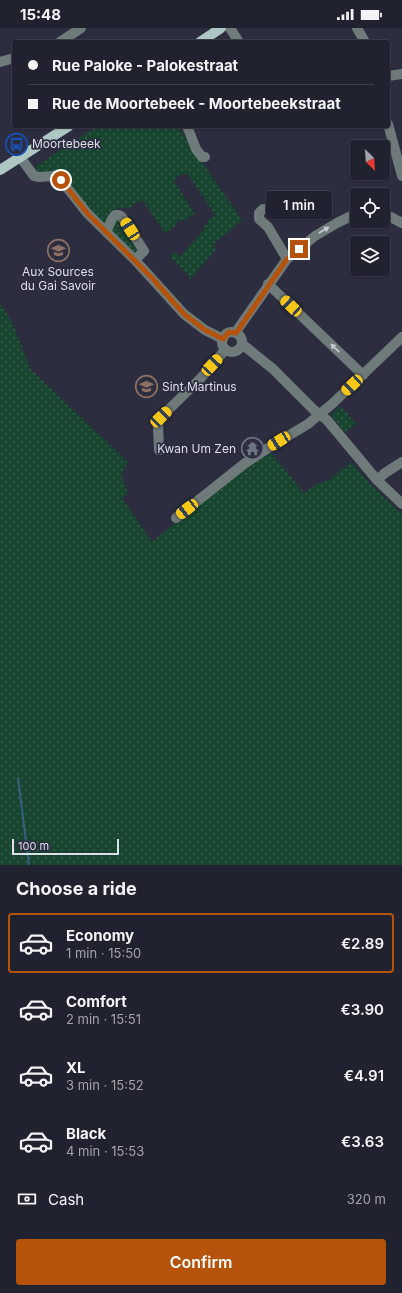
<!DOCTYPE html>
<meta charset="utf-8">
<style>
body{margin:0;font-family:Inter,sans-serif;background:#292a37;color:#f1f3f6;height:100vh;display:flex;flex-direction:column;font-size:15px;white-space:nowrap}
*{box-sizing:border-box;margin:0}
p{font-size:13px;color:#a2a4aa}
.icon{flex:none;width:22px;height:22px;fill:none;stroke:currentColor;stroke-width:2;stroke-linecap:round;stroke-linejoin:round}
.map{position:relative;height:837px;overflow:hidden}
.details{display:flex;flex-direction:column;background:#21222f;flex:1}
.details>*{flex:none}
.top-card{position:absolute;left:12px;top:12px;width:378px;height:88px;border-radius:4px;box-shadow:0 1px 3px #0004,0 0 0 1px #3e3f4b;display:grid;align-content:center;height:88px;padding:0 16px;background:#21222f}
.needle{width:26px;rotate:155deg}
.fabs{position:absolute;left:350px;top:112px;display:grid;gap:8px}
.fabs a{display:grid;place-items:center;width:40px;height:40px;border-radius:4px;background:#21222f;box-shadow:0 1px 3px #0004,0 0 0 1px #3e3f4b;font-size:20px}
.scale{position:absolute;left:12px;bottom:10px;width:107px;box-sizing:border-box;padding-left:4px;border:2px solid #dedfeb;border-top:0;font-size:11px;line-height:14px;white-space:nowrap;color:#dedfeb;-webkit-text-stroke:3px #2c2d3f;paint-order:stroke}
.end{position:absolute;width:18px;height:18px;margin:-9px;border:5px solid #b45309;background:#fff;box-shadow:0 0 0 2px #fff}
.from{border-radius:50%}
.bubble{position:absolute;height:28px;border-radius:4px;background:#21222f;box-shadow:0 1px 3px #0004,0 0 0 1px #3e3f4b;font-size:13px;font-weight:600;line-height:28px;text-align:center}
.car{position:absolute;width:12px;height:24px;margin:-12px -6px;border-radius:5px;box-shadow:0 0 3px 1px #0007;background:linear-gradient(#f5c518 24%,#345 0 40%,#f5c518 0 76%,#345 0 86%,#f5c518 0)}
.top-card b{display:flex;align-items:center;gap:14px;height:38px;font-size:15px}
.top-card b+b{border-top:1px solid #3e3f4b}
.top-card i{width:10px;height:10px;background:#f1f3f6}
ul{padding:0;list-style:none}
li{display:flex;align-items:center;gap:12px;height:60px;margin:0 8px 6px;padding:0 8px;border:2px solid transparent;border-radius:4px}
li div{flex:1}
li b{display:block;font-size:15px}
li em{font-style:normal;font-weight:600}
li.selected{border-color:#b45309}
li>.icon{width:36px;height:36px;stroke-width:1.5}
h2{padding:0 16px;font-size:18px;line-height:48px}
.pay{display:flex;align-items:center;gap:10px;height:44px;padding:0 16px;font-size:15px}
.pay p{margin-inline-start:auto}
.cta{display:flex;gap:8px;margin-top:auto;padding:8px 16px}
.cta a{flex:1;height:46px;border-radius:4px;background:#b45309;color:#fff;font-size:16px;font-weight:600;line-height:46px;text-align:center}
.status{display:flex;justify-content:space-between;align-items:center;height:28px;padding:0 20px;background:#21222f;direction:ltr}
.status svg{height:11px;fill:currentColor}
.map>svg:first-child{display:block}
.grass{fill:url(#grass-dots)}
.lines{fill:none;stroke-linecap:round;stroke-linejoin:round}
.stream{stroke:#336283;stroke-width:2}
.minor{stroke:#6f7b7a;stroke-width:10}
.major{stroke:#aec7c5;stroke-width:10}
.oneway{fill:#c8cbd4}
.route{stroke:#b45309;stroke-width:5}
.labels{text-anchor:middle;stroke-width:3.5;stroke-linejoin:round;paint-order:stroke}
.poi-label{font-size:12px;fill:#dedfeb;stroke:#2c2d3f;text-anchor:start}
</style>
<div class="status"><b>15:48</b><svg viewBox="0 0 49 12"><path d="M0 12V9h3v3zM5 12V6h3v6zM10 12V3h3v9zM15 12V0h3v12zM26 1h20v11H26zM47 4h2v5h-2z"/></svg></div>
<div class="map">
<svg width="402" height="837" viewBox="0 0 402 837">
<defs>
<pattern id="grass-dots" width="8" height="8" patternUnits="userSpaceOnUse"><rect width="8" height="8" fill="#17452f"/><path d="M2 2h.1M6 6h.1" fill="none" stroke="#385f4d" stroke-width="1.8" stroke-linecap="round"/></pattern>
</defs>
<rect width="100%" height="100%" fill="#2c2d3f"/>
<!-- grass -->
<path class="grass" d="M98 98H177L242 192 214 216 215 222 190 252 189 251 190 249 170 228 176 224 180 229 205 200 204 198 209 195 207 192 216 188 187 145 178 148 174 153 195 186 185 192 178 193 174 199 165 205 143 173C134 174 135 178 128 180 124 181 121 179 117 180V184L107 199 84 175 63 150 38 143 36 140V138Z
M116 190 122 193 118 196 134 218H138L139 221 135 225 110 202Z
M0 275 12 294 31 342 128 434 121 446 128 466 122 470 152 514 184 488 265 426 271 425 304 465 319 455 329 452 351 434 370 456 402 486V837H0Z
M340 378 356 396 345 404 331 387Z"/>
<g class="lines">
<!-- stream -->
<path class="stream" d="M18 750 29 837"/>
<!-- minor -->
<path class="minor" d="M230 0 239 14
M357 0 365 14
M60 14 81 0
M0 34 14 30
M388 48 402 46
M388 96 402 148
M187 98 196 121 202 129H205
M20 129 34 148 39 149 53 148 61 152 87 185 135 232 184 286 205 302 223 311
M263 181 259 185V191L268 199 287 231
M383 185 402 195
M106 204 112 191 115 187H119L122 189 144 223 135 232
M268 256 363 347
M222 314a10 10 0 1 1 20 0a10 10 0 1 1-20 0Z
M235 305 287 231 315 208 337 195 357 185
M242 316 273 341 314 382 327 392 377 452 402 476
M159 422 158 397 161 389 200 351 225 322
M377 452 385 445 402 434
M176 490 244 436 268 420 308 396 332 376 402 309"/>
<!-- major -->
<path class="major" d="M200 14 221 0
M0 142 69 98"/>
</g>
<!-- one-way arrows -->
<defs><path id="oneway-solid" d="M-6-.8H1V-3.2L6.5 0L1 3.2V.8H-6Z"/></defs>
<g class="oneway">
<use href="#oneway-solid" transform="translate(324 202) rotate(-30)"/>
<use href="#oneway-solid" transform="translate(335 320) rotate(-136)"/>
</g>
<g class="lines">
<!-- route -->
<path class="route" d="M61 152 87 185 152 250 184 286 205 302 223 311 229 304 236 305 287 231 299 221"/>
</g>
<!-- icons -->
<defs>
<symbol id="bus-ring" viewBox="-11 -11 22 22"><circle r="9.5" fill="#2c2d3f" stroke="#1a4fb4" stroke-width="1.5"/><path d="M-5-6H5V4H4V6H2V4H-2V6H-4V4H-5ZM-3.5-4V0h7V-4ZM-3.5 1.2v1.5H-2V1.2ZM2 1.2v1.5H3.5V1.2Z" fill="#1a4fb4"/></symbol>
<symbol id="school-ring" viewBox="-11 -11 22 22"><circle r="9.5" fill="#2c2d3f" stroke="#8d6e63" stroke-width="1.5"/><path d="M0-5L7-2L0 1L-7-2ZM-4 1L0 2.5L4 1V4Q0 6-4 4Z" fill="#8d6e63"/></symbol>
<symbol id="temple-ring" viewBox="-11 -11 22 22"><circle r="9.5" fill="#2c2d3f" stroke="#6b7280" stroke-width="1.5"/><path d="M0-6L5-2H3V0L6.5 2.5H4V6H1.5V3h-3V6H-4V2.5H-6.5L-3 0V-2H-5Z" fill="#6b7280"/></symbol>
</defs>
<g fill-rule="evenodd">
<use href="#bus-ring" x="4" y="104" width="25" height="25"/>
<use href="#school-ring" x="46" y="210" width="25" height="25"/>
<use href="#school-ring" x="134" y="346" width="25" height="25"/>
<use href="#temple-ring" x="240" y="408" width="25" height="25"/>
</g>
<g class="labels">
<!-- poi labels -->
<g class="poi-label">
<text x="32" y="120">Moortebeek</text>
<text x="58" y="248" text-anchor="middle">Aux Sources<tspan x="58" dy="14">du Gai Savoir</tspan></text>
<text x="162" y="363">Sint Martinus</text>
<text x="236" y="425" text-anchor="end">Kwan Um Zen</text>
</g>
</g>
</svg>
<div class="fabs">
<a><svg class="needle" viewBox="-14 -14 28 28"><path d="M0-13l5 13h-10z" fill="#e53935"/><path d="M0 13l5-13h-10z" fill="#a2a4aa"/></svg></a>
<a><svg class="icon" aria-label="locate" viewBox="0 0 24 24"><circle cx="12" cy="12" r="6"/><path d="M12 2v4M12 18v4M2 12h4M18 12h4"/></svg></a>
<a><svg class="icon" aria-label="layers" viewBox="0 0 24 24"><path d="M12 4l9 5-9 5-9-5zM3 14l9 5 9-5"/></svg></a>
</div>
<div class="scale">100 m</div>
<i class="end from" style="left:61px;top:152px"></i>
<i class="end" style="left:299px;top:221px"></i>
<div class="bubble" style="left:266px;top:163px;width:66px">1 min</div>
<i class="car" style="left:130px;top:201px;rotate:327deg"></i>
<i class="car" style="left:291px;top:278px;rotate:313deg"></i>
<i class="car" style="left:212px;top:337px;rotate:43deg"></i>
<i class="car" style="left:352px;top:357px;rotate:227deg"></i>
<i class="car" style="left:161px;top:389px;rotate:46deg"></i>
<i class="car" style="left:279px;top:413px;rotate:238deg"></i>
<i class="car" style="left:187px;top:481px;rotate:232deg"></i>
<div class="top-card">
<b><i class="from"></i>Rue Paloke - Palokestraat</b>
<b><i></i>Rue de Moortebeek - Moortebeekstraat</b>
</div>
</div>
<section class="details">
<h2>Choose a ride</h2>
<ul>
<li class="selected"><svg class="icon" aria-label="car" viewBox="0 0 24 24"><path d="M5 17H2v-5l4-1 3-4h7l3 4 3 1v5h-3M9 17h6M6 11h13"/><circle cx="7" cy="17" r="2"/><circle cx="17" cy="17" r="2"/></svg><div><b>Economy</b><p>1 min · 15:50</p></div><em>€2.89</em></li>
<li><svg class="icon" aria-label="car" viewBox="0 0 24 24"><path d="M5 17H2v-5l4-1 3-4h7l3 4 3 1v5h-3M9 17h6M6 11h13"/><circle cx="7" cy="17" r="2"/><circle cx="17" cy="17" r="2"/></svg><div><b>Comfort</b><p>2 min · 15:51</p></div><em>€3.90</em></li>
<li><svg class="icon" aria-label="car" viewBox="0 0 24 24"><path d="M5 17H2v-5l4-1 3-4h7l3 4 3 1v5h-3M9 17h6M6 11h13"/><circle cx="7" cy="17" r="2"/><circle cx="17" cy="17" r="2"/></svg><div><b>XL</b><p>3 min · 15:52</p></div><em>€4.91</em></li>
<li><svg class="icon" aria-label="car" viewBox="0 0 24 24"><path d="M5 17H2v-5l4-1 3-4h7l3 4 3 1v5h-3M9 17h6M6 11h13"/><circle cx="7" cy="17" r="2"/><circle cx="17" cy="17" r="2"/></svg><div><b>Black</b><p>4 min · 15:53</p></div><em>€3.63</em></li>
</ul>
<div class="pay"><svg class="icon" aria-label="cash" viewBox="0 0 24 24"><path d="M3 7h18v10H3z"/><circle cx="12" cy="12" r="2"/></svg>Cash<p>320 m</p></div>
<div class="cta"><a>Confirm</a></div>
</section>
